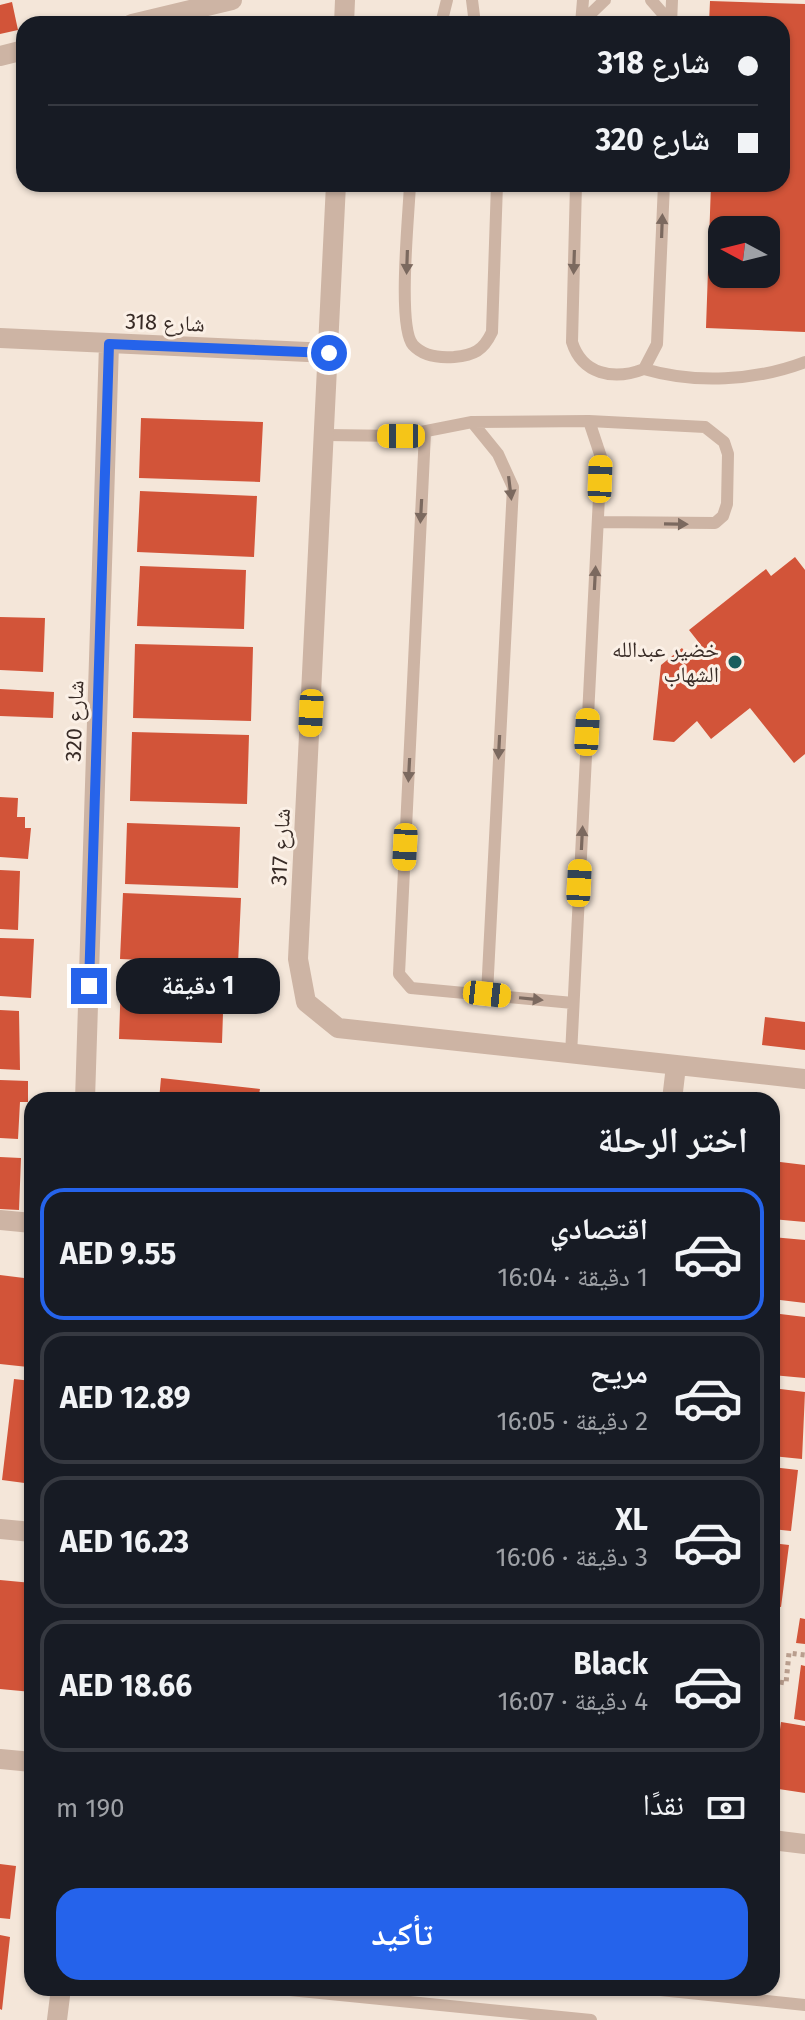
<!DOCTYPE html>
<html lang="ar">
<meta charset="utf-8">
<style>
body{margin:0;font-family:"Fira Sans","Noto Naskh Arabic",sans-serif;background:#20242c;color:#f1f3f6;direction:rtl;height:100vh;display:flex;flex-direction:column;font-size:30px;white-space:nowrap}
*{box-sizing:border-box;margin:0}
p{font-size:26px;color:#9ea1a6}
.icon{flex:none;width:44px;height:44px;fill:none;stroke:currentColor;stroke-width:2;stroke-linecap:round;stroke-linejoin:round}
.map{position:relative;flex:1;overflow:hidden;direction:ltr}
.side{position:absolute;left:24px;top:1092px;width:756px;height:904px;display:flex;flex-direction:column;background:#171b24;border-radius:24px;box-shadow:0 2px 6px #0004;direction:rtl}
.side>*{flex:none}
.guide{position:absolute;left:16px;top:16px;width:774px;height:176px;border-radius:24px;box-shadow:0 2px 6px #0004;direction:rtl;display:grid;align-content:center;height:176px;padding:0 32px;background:#171b24}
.needle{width:52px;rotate:277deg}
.tools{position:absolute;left:708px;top:216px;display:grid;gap:16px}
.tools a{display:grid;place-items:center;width:72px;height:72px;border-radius:16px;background:#171b24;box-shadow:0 2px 6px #0004;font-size:40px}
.end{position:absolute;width:36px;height:36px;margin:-18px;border:10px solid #2563eb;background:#fff;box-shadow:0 0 0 4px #fff}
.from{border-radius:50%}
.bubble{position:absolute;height:56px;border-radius:24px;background:#171b24;box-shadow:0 2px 6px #0004;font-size:26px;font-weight:700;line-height:56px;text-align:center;direction:rtl}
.car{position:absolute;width:24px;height:48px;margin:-24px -12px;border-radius:10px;box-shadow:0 0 6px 2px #0007;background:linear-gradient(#f5c518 24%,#345 0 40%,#f5c518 0 76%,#345 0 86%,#f5c518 0)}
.guide b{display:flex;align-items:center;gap:28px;height:76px;font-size:30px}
.guide b+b{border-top:2px solid #363941}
.guide i{width:20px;height:20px;background:#f1f3f6}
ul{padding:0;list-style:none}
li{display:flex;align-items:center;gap:24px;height:132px;margin:0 16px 12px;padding:0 16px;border:4px solid #363941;border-radius:24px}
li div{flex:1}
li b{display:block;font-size:30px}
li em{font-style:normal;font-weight:700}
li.selected{border-color:#2563eb}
li>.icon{width:72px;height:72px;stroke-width:1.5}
h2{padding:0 32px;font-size:36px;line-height:96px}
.pay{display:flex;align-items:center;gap:20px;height:88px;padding:0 32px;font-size:30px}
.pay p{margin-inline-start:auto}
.primary-button{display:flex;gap:16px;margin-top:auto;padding:16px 32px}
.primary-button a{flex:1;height:92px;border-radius:24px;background:#2563eb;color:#fff;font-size:32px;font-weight:700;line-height:92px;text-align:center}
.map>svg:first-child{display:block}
.building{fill:#d25439;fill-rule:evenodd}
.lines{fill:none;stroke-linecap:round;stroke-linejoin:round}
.path{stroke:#b99e8e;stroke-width:5;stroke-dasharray:4 4;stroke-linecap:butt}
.service{stroke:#cdb4a4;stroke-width:12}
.minor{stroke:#cdb4a4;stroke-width:20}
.oneway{fill:#7b695f}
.route{stroke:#2563eb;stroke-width:10}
.poi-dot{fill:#185e5d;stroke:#fbf0e6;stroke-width:3}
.labels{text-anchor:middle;stroke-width:6;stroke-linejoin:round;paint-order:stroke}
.street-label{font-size:22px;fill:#382b26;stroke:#fbf0e6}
.poi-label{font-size:22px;fill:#382b26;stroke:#fbf0e6;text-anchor:end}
</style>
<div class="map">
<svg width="805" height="2020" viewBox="0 0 805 2020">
<rect width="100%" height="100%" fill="#f4e6d9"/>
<!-- building -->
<path class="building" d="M710 1 805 4V332L706 328 711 184H782V24H709ZM722 230H766V274H722Z
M12 2 18 30 0 34V5Z
M141 418 263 422 260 482 139 478Z
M140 491 257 496 254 557 137 552Z
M795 557 805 570V754L794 763 750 708 711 739 697 721 674 742 653 740 661 665 682 648 691 660 704 649 689 630 766 569 771 576Z
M140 566 246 570 244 629 137 626Z
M0 617 45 618 43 672 0 670Z
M135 644 253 647 251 721 133 718Z
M0 689 54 692 53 718 0 716Z
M132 732 249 735 247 804 130 801Z
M0 797 18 798 17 817H25V828H31L28 859 0 857Z
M127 823 240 827 238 888 125 884Z
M0 870 20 871 18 930 0 929Z
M123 893 241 898 238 964 120 959Z
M0 938 34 939 31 998 0 996Z
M121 979 224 983 222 1043 119 1039Z
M0 1010 19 1011 20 1070 0 1069Z
M765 1017 805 1022V1050L762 1045Z
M161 1078 260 1089 258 1100H159Z
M0 1080 28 1081V1102H20L18 1139 0 1138Z
M276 1093 322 1098V1100H275Z
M0 1157 21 1158 19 1210 0 1209Z
M772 1161 805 1165V1222L772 1219Z
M772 1237 805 1240V1303L772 1299Z
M0 1275 32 1279 28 1367 0 1364Z
M772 1313 805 1317V1378L772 1375Z
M14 1379 32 1381V1484L2 1480Z
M772 1388 805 1392 802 1459 772 1456Z
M772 1467 798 1470 791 1531 772 1529Z
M772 1543 789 1545 781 1607 772 1606Z
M0 1580 32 1583V1692L0 1689Z
M800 1618 805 1619V1644L796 1643Z
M801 1665 805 1666V1721L794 1719Z
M781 1722 805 1726V1793L772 1788Z
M0 1864 16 1866 10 1919 0 1918Z
M0 1935 10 1937 2 2010 0 2009Z"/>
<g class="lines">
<!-- path -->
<path class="path" d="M772 1681 786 1683 789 1653 805 1655"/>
<!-- service -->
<path class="service" d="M472 0 475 24
M651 0 671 23
M581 23 605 0
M441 24 447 0
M581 24 583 0
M671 24 672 0
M410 184C409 213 397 327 413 345 423 356 440 358 454 357 474 355 483 351 492 332L497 184
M576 184 572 342C582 374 613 381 644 369L657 344 664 184
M644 369C695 384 755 381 805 362
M472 422 498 454 513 487 487 994
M425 433 399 974 411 988 573 1003
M326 435 401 436 472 422 589 421 705 427 724 442 728 454 727 504 723 516 715 523 598 522
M571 1055 601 457 589 421
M270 1988 591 2020
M641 1988 805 2005"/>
<!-- minor -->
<path class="minor" d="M132 24 232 0
M344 24 345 0
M0 56 24 50
M336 184 298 959 306 1002 338 1028 805 1079
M0 338 329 353
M85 1100 109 344
M672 1100 676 1066
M0 1220 32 1223
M0 1529 32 1532
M0 1759 32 1762
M772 1840 805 1844
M57 2020 61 1988"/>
</g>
<!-- one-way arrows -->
<defs><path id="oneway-solid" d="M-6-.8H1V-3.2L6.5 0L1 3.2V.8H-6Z" transform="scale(2)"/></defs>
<g class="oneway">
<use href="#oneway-solid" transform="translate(662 226) rotate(-88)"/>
<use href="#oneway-solid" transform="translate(407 262) rotate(92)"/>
<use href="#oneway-solid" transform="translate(574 262) rotate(92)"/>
<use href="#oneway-solid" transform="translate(510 488) rotate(83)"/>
<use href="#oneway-solid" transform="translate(421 511) rotate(93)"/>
<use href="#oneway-solid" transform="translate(676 524) rotate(1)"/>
<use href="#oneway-solid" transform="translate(595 578) rotate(-87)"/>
<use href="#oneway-solid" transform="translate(499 747) rotate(93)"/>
<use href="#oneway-solid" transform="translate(409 770) rotate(93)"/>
<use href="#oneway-solid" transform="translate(582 838) rotate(-87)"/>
<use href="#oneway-solid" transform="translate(531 999) rotate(6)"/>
</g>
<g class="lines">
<!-- route -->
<path class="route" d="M89 986 109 344 329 353"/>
</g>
<!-- markers -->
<circle class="poi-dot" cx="735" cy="662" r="8"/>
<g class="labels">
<!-- street labels -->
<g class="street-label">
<text transform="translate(165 322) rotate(2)" y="8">شارع 318</text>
<text transform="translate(74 721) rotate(-88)" y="8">شارع 320</text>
<text transform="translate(280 847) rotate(-87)" y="8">شارع 317</text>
</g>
<!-- poi labels -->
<g class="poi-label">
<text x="719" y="657">خضير عبدالله<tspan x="719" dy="25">الشهاب</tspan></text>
</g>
</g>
</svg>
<div class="tools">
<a><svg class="needle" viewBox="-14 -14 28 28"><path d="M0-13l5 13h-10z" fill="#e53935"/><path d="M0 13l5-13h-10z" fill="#9ea1a6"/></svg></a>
</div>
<i class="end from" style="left:329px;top:353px"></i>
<i class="end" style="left:89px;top:986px"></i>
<div class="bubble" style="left:116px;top:958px;width:164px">1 دقيقة</div>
<i class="car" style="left:401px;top:436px;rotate:270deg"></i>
<i class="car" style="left:600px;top:479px;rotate:2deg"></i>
<i class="car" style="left:311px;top:713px;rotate:183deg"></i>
<i class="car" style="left:587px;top:732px;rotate:3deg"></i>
<i class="car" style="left:405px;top:847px;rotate:183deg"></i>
<i class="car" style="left:579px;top:883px;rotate:3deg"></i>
<i class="car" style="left:487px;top:994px;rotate:96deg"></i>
<div class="guide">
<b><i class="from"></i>شارع 318</b>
<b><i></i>شارع 320</b>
</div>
<section class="side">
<h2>اختر الرحلة</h2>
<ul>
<li class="selected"><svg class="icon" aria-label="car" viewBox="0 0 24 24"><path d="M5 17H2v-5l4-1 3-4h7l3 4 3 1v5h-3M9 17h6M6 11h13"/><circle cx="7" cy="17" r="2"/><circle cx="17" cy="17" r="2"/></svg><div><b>اقتصادي</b><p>1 دقيقة · 16:04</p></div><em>AED 9.55</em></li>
<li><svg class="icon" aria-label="car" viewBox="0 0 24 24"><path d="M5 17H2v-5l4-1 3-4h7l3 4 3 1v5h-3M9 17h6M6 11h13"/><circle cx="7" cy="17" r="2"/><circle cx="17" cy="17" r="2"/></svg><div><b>مريح</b><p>2 دقيقة · 16:05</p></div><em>AED 12.89</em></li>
<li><svg class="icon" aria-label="car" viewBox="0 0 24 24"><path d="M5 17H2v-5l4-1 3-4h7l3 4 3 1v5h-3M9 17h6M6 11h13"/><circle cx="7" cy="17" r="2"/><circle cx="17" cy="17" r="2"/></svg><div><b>XL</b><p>3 دقيقة · 16:06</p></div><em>AED 16.23</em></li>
<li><svg class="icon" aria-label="car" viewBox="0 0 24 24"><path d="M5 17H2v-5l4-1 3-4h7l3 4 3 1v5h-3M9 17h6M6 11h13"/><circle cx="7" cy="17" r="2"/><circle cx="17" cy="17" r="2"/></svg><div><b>Black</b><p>4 دقيقة · 16:07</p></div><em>AED 18.66</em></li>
</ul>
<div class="pay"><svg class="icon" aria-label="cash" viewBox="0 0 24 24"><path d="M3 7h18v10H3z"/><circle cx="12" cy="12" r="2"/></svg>نقدًا<p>190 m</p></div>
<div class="primary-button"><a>تأكيد</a></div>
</section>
</div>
